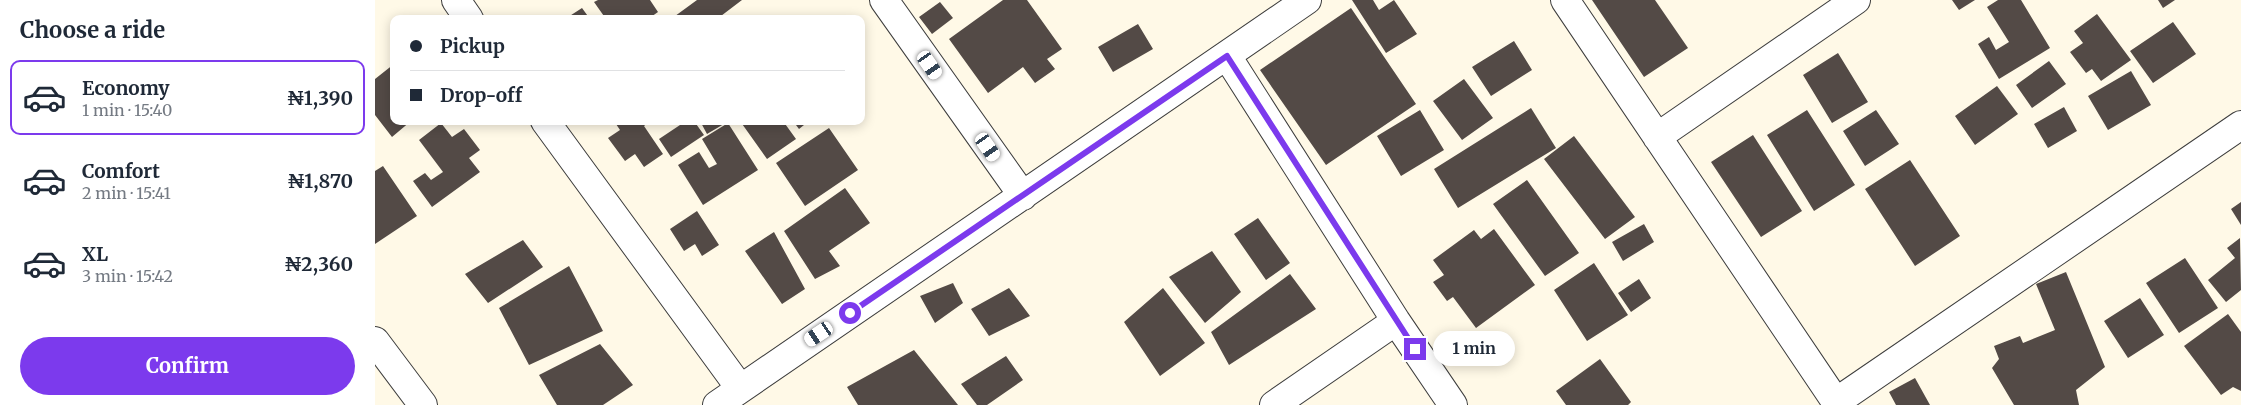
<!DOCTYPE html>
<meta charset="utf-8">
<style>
body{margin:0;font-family:Merriweather,serif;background:#f6f6f7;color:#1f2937;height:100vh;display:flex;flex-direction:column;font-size:19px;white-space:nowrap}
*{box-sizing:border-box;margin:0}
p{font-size:16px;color:#747a83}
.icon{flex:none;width:28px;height:28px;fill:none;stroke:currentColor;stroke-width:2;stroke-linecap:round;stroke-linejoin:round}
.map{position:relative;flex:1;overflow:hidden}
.panel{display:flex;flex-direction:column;background:#fff;width:375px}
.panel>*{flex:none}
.hud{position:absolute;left:15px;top:15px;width:475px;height:110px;border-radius:10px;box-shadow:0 2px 12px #0003;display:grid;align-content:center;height:110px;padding:0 20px;background:#fff}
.end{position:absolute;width:22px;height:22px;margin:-11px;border:6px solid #7c3aed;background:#fff;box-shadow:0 0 0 2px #fff}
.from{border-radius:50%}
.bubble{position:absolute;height:35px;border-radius:18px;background:#fff;box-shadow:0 2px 12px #0003;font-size:16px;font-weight:700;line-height:35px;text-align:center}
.car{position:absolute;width:15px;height:30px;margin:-15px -8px;border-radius:6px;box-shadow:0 0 4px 1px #0007;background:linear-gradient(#fff 24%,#345 0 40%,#fff 0 76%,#345 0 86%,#fff 0)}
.hud b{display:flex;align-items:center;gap:18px;height:48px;font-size:19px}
.hud b+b{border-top:1px solid #e0e1e3}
.hud i{width:12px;height:12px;background:#1f2937}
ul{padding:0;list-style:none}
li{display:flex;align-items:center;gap:15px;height:75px;margin:0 10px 8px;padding:0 10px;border:2px solid transparent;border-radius:10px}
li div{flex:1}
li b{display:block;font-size:19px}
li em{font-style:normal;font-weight:700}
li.active{border-color:#7c3aed}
li>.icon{width:45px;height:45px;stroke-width:1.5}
h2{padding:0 20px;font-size:22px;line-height:60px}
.action{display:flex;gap:10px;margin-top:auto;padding:10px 20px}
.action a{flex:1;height:58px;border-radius:30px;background:#7c3aed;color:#fff;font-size:20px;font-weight:700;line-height:58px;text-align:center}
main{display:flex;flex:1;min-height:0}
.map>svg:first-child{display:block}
.building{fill:#534a46}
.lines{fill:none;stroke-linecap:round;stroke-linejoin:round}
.street-casing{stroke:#3d3d3d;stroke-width:30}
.street{stroke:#fff;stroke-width:28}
.route{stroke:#7c3aed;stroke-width:6}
</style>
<main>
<section class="panel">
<h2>Choose a ride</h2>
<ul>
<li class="active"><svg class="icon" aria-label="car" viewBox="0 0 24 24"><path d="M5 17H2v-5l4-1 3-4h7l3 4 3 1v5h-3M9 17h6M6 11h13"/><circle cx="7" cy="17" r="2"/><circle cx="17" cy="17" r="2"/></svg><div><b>Economy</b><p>1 min · 15:40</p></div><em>₦1,390</em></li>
<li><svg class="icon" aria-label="car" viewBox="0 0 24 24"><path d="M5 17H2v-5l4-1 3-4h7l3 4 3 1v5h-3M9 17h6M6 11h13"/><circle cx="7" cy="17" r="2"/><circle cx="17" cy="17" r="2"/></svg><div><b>Comfort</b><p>2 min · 15:41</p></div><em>₦1,870</em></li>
<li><svg class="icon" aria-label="car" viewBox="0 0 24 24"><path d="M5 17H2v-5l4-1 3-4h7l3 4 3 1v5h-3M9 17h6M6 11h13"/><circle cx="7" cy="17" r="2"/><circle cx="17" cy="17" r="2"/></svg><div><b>XL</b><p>3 min · 15:42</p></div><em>₦2,360</em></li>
</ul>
<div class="action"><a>Confirm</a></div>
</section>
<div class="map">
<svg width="1866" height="405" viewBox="0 0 1866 405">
<rect width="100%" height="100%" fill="#fff9e7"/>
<!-- building -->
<path class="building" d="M223 0H275L283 12 273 19H231L219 2Z
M322 0H367L342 19H296Z
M628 0H652L687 49 672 59 680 69 660 83 648 67 613 93 574 39Z
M977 0H998L1004 10 1019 0 1042 34 1011 53Z
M1217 0H1280L1313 48 1269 77Z
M1577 0H1600L1584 10Z
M1623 0H1646L1675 48 1624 79 1603 44 1614 37 1621 50 1634 42 1612 7Z
M1783 0H1800L1788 8Z
M565 2 578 18 557 34 544 17Z
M207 8 215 19H190Z
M976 8 1041 104 951 165 885 70Z
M1722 14 1756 60 1726 81 1717 69 1711 73 1695 52 1708 43 1699 31Z
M1798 22 1821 54 1778 83 1755 51Z
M763 24 778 49 738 72 723 47Z
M1139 41 1157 70 1116 96 1097 67Z
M1463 53 1493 102 1457 123 1428 75Z
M1674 61 1691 84 1657 108 1641 85Z
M19 64V121H36L17 137 0 115V79Z
M1756 71 1776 105 1733 130 1713 96Z
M1089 79 1118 118 1087 140 1058 101Z
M1622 86 1643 114 1600 145 1580 116Z
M1689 107 1702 131 1673 148 1659 124Z
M1156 108 1181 148 1083 208 1059 169Z
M1045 110 1069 150 1026 176 1002 136Z
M1432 110 1480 185 1439 211 1392 135Z
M1501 110 1524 144 1490 166 1468 131Z
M239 121H275L269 126 288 154 269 167 260 154 250 161 233 138 245 130Z
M311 121H319L329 135 296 157 284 139Z
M325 121H354L332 134Z
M365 121H408L421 139 392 159Z
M418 121H434L424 129Z
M66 123 77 137 89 129 105 150 94 158 105 172 57 207 38 181 50 173 56 180 68 172 44 140Z
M353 123 383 170 328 205 303 165 324 152 334 168 342 164 327 139Z
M454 128 483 170 430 206 401 163Z
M1378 135 1427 211 1386 237 1336 162Z
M1199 136 1260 217 1230 239 1169 159Z
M1535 160 1585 236 1540 266 1490 189Z
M8 166 42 216 0 244V171Z
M1152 180 1204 253 1170 276 1118 204Z
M470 188 495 223 454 251 465 266 440 279 409 231Z
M1866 202V225L1856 209Z
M322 211 344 245 327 256 320 244 309 251 295 229Z
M883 218 915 263 891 280 859 234Z
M1269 224 1279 242 1248 261 1237 242Z
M1119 229 1160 285 1101 328 1078 297 1072 301 1058 282 1069 275 1058 260 1099 230 1106 239Z
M399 232 430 289 407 304 370 251Z
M1865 238 1866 290 1851 302 1833 280 1860 258 1852 248Z
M148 240 168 267 113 303 90 274Z
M837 251 866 292 830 323 794 277Z
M1810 258 1843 308 1804 333 1771 283Z
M1219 263 1253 315 1212 341 1179 290Z
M194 266 228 331 154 365 124 308Z
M1691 272 1730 367 1701 390 1704 405H1639L1617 368 1624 359 1619 346 1645 336 1648 343 1680 330 1661 284Z
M915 274 941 309 854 365 836 332Z
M1264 279 1276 298 1256 312 1243 293Z
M578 283 588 303 560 323 545 296Z
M634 288 655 316 614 336 596 309Z
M788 288 830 343 785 376 749 322Z
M1765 298 1789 335 1753 358 1729 321Z
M1853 314 1866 332V391L1858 387 1846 395 1809 346Z
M225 344 258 385 228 405H182L164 375Z
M539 350 583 405H483L472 387Z
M631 356 648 380 612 405H602L586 384Z
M1225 359 1256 402 1253 405H1191L1181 391Z
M1540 378 1555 405H1521L1514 392Z"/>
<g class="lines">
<defs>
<path id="street" d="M81 0 94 19
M509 0 648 196
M1190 0 1463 405
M852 56 1021 321 1078 405
M170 121 365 388
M1282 137 1481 0
M0 341 48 405
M1461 402 1866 125
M342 405 932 0
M899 405 1021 321"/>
</defs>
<!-- street casing -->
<use href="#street" class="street-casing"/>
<!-- street -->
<use href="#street" class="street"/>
</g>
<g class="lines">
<!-- route -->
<path class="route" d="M475 313 852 56 1040 349"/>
</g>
</svg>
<i class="end from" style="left:475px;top:313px"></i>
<i class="end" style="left:1040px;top:349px"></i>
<div class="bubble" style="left:1058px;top:331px;width:82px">1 min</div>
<i class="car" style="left:555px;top:65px;rotate:145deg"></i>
<i class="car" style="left:613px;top:147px;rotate:145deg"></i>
<i class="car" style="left:444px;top:334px;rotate:236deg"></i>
<div class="hud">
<b><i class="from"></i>Pickup</b>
<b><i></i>Drop-off</b>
</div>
</div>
</main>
